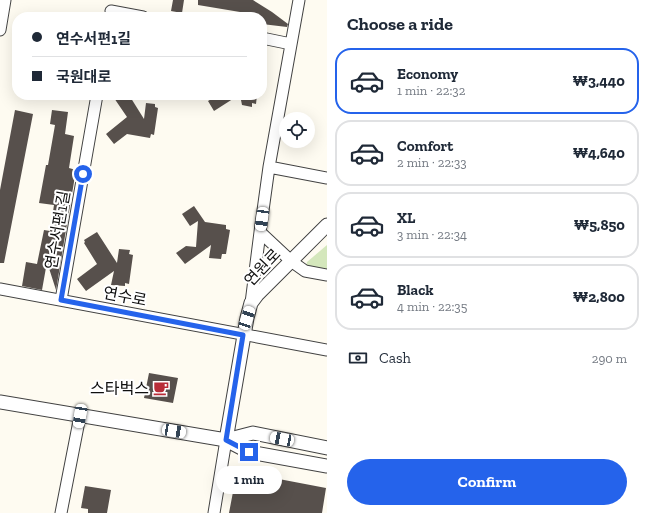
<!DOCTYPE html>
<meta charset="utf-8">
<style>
body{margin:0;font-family:"Zilla Slab","Noto Sans KR",serif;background:#f6f6f7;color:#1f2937;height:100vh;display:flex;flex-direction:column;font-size:15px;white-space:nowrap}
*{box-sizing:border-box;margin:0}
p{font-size:13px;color:#747a83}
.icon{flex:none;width:22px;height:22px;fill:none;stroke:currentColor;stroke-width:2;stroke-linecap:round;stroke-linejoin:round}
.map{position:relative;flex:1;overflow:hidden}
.drawer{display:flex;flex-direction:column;background:#fff;width:320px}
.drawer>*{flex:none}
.top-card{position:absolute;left:12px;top:12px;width:255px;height:88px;border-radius:16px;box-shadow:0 4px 16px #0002;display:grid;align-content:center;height:88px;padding:0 20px;background:#fff}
.controls{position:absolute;left:279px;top:112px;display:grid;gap:8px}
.controls a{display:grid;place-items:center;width:36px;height:36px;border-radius:50%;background:#fff;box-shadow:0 4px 16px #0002;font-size:20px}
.end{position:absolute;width:18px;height:18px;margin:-9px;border:5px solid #2563eb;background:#fff;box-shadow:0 0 0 2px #fff}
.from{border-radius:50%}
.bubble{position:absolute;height:28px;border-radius:14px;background:#fff;box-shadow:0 4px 16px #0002;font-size:13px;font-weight:800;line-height:28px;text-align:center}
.car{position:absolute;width:12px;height:24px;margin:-12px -6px;border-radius:5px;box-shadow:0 0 3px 1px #0007;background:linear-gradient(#fff 24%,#345 0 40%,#fff 0 76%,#345 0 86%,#fff 0)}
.top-card b{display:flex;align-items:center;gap:14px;height:38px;font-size:15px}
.top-card b+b{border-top:1px solid #e0e1e3}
.top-card i{width:10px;height:10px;background:#1f2937}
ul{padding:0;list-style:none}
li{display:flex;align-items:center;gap:12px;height:66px;margin:0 8px 6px;padding:0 12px;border:2px solid #e0e1e3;border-radius:16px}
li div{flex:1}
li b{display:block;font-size:15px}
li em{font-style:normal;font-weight:800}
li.on{border-color:#2563eb}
li>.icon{width:36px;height:36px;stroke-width:1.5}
h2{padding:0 20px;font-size:18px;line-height:48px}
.pay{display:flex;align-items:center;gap:10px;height:44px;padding:0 20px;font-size:15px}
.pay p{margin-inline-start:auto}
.primary-button{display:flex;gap:8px;margin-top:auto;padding:8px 20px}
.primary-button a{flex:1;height:46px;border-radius:24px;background:#2563eb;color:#fff;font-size:16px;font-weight:800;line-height:46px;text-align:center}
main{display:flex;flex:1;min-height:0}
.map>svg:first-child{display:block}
.green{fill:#d4e7bc}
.building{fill:#57504c}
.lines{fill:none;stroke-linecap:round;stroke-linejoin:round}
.minor-casing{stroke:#424242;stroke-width:13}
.tertiary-casing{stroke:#424242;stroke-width:15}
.minor{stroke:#fff;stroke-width:11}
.tertiary{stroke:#fff;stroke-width:13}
.route{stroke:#2563eb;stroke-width:5}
.labels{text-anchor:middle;stroke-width:4;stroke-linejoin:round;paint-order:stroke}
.street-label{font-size:16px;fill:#0f0f0f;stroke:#fff}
.poi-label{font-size:16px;fill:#0f0f0f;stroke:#fff;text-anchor:end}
</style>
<main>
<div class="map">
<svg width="327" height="513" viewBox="0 0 327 513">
<rect width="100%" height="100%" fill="#fefbf1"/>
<!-- green -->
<path class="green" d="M327 245V270L306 266 307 262Z"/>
<!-- building -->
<path class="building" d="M173 0H184L182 13 171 11Z
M198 0H253L272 12 288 24 287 27 262 24V17H239L240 12 198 5Z
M112 95H129L144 119 146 103 155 104V107L158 108 154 135 151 134 150 138 127 134 114 144 106 134 127 117Z
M218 95H239L214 111 208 101Z
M240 95H257L256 104 252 103V107L242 105Z
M15 110 33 114 4 263H0V190Z
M52 110 68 112 65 134 74 136 69 168 76 170 56 290 47 262 42 290 22 286 26 262 37 264 44 230 50 231 54 205 39 203 46 165H48L55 125 50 124Z
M194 206 205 222 226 225V229L230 230 226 254H222L221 259 209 258 211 245 185 264 176 253 186 246 196 247 198 221 190 226 182 214Z
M97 232 117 263 119 249 130 250 129 254 133 255 129 284 125 283V286L111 285 114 271 86 291 77 279 97 264 84 243 85 242 84 240Z
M149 373 178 378 173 403 144 398Z
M237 471 326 488 322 513H229Z
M85 486 111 490 107 513H88V509L81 508Z"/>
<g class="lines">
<defs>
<path id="minor" d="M299 0 269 167 260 232 291 261 305 271 327 275
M111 11 143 17
M0 30 5 0
M262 38 291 44
M269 167 327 178
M0 289 327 350
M61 300 97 95
M251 303 260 232
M61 513 80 416
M214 513 226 440"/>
<path id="tertiary" d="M0 402 226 440 249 452 327 466
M226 440 247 318 251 303 257 295 327 225
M226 440 253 433 327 448"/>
</defs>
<!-- minor casing -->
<use href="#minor" class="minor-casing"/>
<!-- tertiary casing -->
<use href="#tertiary" class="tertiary-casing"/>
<!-- minor -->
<use href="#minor" class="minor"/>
<!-- tertiary -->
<use href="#tertiary" class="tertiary"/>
</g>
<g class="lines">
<!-- route -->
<path class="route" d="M83 174 61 300 243 335 226 440 249 452"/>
</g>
<!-- icons -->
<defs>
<symbol id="cafe-bare" viewBox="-9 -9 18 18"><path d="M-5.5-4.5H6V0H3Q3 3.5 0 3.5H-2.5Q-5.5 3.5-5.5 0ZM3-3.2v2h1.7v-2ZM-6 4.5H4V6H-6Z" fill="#b82d38" stroke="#fff" stroke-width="2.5" paint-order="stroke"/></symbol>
</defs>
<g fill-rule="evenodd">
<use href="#cafe-bare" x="150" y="377" width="22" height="22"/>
</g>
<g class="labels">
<!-- street labels -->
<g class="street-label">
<text transform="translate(57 230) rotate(-80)" y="6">연수서편1길</text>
<text transform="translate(262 267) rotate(-47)" y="6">연원로</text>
<text transform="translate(125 296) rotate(11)" y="6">연수로</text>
</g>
<!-- poi labels -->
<g class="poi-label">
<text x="149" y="394">스타벅스</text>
</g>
</g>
</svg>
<div class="controls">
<a><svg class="icon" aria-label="locate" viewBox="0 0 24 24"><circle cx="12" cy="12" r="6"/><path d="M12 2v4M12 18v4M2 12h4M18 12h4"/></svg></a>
</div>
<i class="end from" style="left:83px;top:174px"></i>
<i class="end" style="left:249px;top:452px"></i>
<div class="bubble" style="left:216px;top:466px;width:66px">1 min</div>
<i class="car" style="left:262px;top:219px;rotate:188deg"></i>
<i class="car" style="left:247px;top:318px;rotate:18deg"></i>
<i class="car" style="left:80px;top:416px;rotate:190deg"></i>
<i class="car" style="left:174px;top:431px;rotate:99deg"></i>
<i class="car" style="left:282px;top:439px;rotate:281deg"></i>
<div class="top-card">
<b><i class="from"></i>연수서편1길</b>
<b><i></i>국원대로</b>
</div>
</div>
<section class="drawer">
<h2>Choose a ride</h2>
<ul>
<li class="on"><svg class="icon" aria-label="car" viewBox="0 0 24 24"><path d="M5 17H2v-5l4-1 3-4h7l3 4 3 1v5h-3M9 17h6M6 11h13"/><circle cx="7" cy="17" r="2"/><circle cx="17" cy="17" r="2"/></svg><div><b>Economy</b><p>1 min · 22:32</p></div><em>₩3,440</em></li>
<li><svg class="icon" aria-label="car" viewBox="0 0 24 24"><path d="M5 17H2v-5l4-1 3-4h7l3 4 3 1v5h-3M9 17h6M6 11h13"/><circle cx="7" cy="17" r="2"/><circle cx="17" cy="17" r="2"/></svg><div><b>Comfort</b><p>2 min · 22:33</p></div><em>₩4,640</em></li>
<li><svg class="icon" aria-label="car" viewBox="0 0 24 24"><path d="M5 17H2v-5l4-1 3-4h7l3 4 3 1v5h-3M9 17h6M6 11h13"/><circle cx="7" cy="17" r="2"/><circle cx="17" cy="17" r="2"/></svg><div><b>XL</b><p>3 min · 22:34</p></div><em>₩5,850</em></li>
<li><svg class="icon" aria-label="car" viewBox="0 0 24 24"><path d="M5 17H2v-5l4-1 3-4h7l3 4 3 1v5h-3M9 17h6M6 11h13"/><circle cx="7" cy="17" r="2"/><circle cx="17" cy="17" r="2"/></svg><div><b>Black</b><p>4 min · 22:35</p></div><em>₩2,800</em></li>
</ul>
<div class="pay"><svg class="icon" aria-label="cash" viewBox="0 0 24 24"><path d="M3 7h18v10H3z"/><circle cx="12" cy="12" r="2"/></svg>Cash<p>290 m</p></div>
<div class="primary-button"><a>Confirm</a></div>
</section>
</main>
